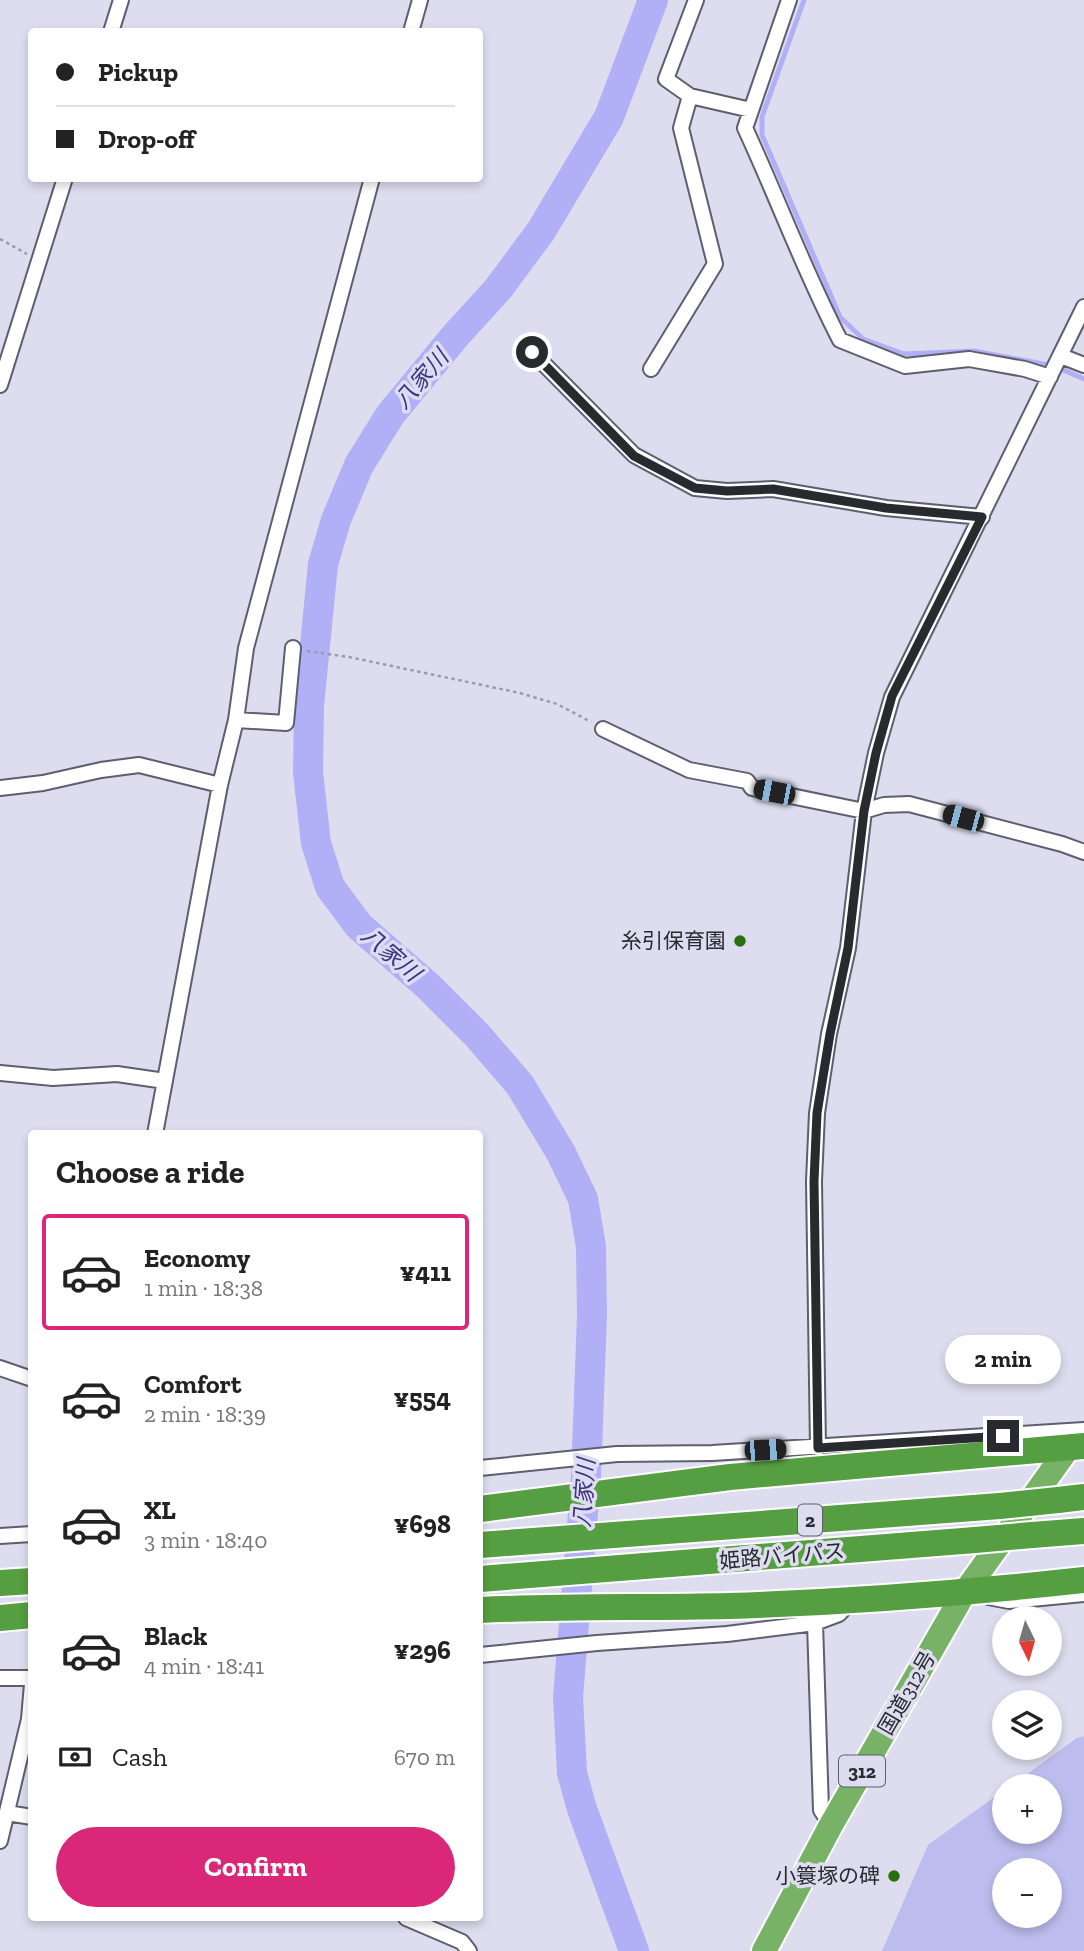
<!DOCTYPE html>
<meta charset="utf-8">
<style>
body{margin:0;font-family:"Zilla Slab","Noto Sans JP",serif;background:#f6f6f6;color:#222;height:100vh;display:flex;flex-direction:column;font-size:26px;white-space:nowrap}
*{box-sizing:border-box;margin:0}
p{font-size:23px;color:#767676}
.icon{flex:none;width:38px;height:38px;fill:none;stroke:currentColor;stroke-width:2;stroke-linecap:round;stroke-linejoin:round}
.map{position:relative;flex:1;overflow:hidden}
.panel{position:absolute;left:28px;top:1130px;width:455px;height:791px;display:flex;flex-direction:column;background:#fff;border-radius:7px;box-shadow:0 4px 10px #0003}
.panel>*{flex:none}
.top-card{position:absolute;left:28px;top:28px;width:455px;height:154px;border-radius:7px;box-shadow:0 4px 10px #0003;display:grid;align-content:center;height:154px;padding:0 28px;background:#fff}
.needle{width:46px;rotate:175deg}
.buttons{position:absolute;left:992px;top:1606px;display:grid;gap:14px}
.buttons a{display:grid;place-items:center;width:70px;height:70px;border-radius:50%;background:#fff;box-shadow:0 4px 10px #0003;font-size:35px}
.end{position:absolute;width:32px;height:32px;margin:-16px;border:9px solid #292930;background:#fff;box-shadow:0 0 0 4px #fff}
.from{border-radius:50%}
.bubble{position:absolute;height:49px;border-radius:24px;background:#fff;box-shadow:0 4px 10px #0003;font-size:23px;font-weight:700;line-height:49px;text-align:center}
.car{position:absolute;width:21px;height:42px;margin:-21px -10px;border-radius:9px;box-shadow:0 0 5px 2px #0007;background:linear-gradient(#222 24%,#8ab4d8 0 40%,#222 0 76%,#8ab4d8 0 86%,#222 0)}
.top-card b{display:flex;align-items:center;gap:24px;height:66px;font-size:26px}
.top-card b+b{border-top:2px solid #e0e0e0}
.top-card i{width:18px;height:18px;background:#222}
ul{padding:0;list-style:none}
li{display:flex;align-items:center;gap:21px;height:116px;margin:0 14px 10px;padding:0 14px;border:4px solid transparent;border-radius:7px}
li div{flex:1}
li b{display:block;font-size:26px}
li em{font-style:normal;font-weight:700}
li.selected{border-color:#db2777}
li>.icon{width:63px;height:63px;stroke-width:1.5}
h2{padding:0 28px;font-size:32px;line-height:84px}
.pay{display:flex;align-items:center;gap:18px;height:77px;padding:0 28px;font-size:26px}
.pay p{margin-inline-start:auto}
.action{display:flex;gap:14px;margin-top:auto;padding:14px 28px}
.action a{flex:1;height:80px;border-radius:42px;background:#db2777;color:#fff;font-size:28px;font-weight:700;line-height:80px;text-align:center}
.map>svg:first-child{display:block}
.green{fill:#bcbcee;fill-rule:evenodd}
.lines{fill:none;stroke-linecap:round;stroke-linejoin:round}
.stream{stroke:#b1b0f6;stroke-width:5}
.river{stroke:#b1b0f6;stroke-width:30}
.minor-casing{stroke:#5e5e6e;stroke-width:18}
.trunk-casing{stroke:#fff;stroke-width:28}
.motorway-casing{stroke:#fff;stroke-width:30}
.path{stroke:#9b9ba9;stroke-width:2.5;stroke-dasharray:3.5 3.5;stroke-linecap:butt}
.minor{stroke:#fff;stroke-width:14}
.trunk{stroke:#77b267;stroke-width:24}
.motorway{stroke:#559e41;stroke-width:26}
.motorway-bridge-casing{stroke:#fff;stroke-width:30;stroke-linecap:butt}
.motorway-bridge{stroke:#559e41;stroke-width:26}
.route{stroke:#292930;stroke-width:9}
.poi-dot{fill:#286f0f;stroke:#ddddef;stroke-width:2.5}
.labels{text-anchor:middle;stroke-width:7;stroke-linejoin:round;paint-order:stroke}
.shield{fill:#ddddef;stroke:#5f5f69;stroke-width:2}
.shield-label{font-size:19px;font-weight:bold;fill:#292930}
.poi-label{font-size:21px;fill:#292930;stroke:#ddddef;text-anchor:end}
.street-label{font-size:21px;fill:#292930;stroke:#ddddef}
.water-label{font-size:23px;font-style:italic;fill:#3e3383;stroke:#ddddef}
</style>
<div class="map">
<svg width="1084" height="1951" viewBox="0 0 1084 1951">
<rect width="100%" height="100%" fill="#ddddef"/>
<!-- green -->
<path class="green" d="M1084 1736V1951H882L928 1845 1004 1790V1832H1050V1787H1009L1077 1738ZM1004 1871H1050V1916H1004Z"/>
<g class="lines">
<!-- stream -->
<path class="stream" d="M804 0 762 117V135L840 317 863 339 904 354 974 351 1054 366 1084 379"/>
<!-- river -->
<path class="river" d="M634 1951 582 1809 572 1773 568 1697 586 1476 592 1315 591 1247 583 1199 561 1153 520 1085 477 1035 428 986 359 926 330 887 316 843 308 773 309 706 323 564 336 520 359 465 390 415 456 335 498 289 541 231 609 117 653 0"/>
<defs>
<path id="minor" d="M696 0 666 79 690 96 751 110
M789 0 745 128C778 199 804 271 840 340L905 366 969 359 1025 369 1050 377
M111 32 121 0
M411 32 420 0
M532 352 634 455 695 488 727 491 773 489 886 508 982 517
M1061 356 1084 365
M651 369 715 264 681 128 690 96
M0 385 65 178
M236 720 286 723 293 648
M603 729 689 770 747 781 752 788 864 811 884 805 909 804 1062 844 1084 852
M0 788 43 783 101 770 139 765 220 785
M0 1073 53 1078 117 1074 165 1081
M155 1134 220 785 236 720 246 648 372 178
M0 1368 32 1379
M818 1448 814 1181 817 1113 829 1034 848 948 864 811 876 753 892 697 1084 307
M480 1468 617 1454 712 1453 1084 1430
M0 1536 32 1534
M988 1597 1009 1601 1084 1594
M815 1623 821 1810 831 1825
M480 1655 597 1643 727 1634 815 1623 839 1614 851 1601
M0 1678H32
M7 1813 32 1817
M0 1841 29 1719 32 1684
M406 1918 462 1942 469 1951"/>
<path id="trunk" d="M764 1951 831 1825 964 1593 1069 1447"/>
<path id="motorway" d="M1058 1500 1084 1497
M480 1509 730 1477 1084 1446
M1032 1535 1084 1531
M480 1545 1000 1506
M480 1579 975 1540
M0 1583 32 1581
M480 1610C563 1606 646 1608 729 1606 848 1602 966 1593 1084 1580
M0 1618 32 1615"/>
</defs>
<!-- minor casing -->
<use href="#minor" class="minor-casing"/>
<!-- trunk casing -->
<use href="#trunk" class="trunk-casing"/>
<!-- motorway casing -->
<use href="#motorway" class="motorway-casing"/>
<!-- path -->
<path class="path" d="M0 239 27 254
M307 651 349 657 520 693 557 704 591 722"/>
<!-- minor -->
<use href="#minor" class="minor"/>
<!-- trunk -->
<use href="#trunk" class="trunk"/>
<!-- motorway -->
<use href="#motorway" class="motorway"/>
<defs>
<path id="motorway-bridge" d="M1000 1506 1058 1500
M975 1540 1032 1535"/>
</defs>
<!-- motorway-bridge casing -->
<use href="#motorway-bridge" class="motorway-bridge-casing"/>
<!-- motorway-bridge -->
<use href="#motorway-bridge" class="motorway-bridge"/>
</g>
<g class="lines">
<!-- route -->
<path class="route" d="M532 352 634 456 695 488 727 491 773 489 886 508 982 517 892 696 876 753 864 811 848 948 830 1034 817 1113 814 1181 818 1448 1003 1436"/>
</g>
<!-- markers -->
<g class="poi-dot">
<circle cx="740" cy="941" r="7"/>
<circle cx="894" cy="1876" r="7"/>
</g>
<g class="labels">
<!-- shield labels -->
<g class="shield">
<rect x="798" y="1504.5" width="24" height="31" rx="5"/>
<rect x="839" y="1755.5" width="46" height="31" rx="5"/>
</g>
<g class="shield-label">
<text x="810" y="1527">2</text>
<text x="862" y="1778">312</text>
</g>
<!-- poi labels -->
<g class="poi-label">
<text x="726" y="948">糸引保育園</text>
<text x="880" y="1883">小簑塚の碑</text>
</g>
<!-- street labels -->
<g class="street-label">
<text transform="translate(782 1556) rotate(-5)" y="7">姫路バイパス</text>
<text transform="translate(907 1693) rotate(-60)" y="7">国道312号</text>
</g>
<!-- water labels -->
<g class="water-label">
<text transform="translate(421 379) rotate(-49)" y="8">八家川</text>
<text transform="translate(391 954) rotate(41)" y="8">八家川</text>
<text transform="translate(584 1493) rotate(-86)" y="8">八家川</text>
</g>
</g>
</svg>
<div class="buttons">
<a><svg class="needle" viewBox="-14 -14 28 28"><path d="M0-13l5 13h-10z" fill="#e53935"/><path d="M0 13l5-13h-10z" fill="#767676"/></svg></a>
<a><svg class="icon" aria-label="layers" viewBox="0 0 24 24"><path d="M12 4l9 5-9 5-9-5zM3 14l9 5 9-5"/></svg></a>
<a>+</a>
<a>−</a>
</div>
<i class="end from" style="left:532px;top:352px"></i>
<i class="end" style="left:1003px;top:1436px"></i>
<div class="bubble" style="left:945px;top:1335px;width:116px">2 min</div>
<i class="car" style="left:774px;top:792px;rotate:281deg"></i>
<i class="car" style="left:963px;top:818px;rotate:285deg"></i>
<i class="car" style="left:765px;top:1450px;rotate:87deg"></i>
<div class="top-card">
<b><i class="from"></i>Pickup</b>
<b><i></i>Drop-off</b>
</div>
<section class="panel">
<h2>Choose a ride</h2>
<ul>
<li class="selected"><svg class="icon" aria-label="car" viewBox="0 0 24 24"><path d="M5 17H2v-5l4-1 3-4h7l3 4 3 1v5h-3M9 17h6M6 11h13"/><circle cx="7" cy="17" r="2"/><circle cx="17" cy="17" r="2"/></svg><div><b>Economy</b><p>1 min · 18:38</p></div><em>¥411</em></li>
<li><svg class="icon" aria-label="car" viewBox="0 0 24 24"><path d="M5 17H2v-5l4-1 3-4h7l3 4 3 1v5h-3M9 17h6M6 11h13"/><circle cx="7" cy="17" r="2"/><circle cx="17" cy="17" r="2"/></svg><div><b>Comfort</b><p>2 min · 18:39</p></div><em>¥554</em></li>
<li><svg class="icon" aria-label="car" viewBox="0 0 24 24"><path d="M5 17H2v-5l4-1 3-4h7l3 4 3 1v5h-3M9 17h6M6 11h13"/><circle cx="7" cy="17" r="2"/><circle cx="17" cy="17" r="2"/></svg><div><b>XL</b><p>3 min · 18:40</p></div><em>¥698</em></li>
<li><svg class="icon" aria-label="car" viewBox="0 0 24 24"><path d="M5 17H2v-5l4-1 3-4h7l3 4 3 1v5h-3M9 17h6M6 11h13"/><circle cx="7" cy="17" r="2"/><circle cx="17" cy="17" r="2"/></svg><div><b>Black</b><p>4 min · 18:41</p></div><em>¥296</em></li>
</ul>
<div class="pay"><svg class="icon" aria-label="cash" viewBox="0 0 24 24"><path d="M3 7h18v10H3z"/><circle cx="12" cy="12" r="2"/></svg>Cash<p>670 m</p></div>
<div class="action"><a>Confirm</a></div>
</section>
</div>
